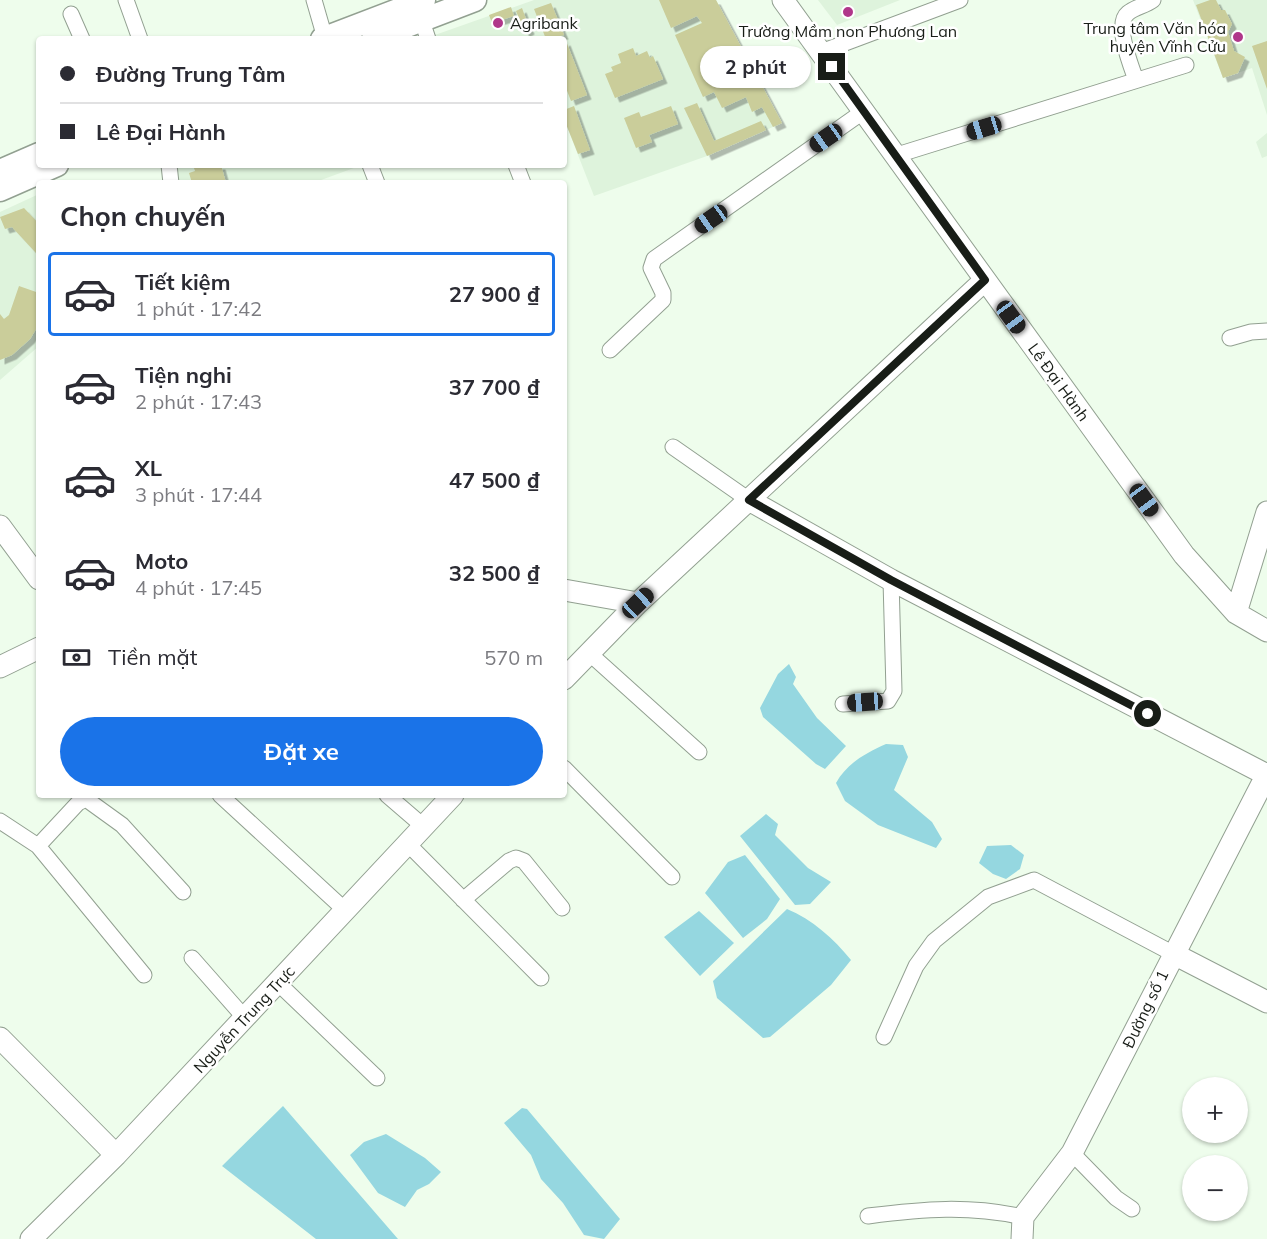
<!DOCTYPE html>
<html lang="vi">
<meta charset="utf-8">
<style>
body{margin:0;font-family:Mulish,sans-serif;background:#f2f2f3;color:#2b2b33;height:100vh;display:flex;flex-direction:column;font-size:22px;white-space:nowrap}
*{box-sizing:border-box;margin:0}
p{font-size:20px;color:#7c7c81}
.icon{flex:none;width:33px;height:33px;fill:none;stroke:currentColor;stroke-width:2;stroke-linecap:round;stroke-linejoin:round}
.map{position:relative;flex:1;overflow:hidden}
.side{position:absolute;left:36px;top:180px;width:531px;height:618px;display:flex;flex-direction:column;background:#fff;border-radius:6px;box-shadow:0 2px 4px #0004}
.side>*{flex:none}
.guide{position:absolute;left:36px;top:36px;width:531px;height:132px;border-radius:6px;box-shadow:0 2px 4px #0004;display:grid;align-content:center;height:132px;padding:0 24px;background:#fff}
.buttons{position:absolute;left:1182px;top:1077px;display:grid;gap:12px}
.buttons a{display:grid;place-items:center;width:66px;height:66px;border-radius:50%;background:#fff;box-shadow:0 2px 4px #0004;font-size:30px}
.end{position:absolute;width:27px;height:27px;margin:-14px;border:8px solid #181d17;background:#fff;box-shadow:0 0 0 3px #fff}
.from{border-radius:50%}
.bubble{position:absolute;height:42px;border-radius:21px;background:#fff;box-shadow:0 2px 4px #0004;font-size:20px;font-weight:700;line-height:42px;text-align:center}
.car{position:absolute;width:18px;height:36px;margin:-18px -9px;border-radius:8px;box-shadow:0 0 4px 2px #0007;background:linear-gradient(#222 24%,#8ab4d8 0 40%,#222 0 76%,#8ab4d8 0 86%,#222 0)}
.guide b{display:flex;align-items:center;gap:21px;height:57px;font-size:22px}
.guide b+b{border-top:2px solid #e1e1e2}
.guide i{width:15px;height:15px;background:#2b2b33}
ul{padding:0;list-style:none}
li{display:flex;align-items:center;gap:18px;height:84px;margin:0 12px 9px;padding:0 12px;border:3px solid transparent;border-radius:6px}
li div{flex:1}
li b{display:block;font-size:22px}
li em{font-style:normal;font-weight:700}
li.selected{border-color:#1a73e8}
li>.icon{width:54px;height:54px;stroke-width:1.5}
h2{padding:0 24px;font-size:27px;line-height:72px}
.pay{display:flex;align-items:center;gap:15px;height:66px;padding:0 24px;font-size:22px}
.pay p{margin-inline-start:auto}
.action{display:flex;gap:12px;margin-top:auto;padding:12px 24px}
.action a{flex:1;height:69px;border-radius:36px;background:#1a73e8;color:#fff;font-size:24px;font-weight:700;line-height:69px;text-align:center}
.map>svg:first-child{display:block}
.built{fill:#def3dc}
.water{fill:#95d7e0}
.building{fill:#cacd9a;filter:url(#shadow)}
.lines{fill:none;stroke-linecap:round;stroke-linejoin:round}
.street-casing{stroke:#92a091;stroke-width:17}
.secondary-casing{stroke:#92a091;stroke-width:23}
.primary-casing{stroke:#92a091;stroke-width:25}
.street{stroke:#fff;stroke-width:15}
.secondary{stroke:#fff;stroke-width:21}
.primary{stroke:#fff;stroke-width:22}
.route{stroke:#181d17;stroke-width:8}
.poi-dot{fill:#b0368a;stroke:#fff;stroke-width:2}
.labels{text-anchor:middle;stroke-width:5;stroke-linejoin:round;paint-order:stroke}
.poi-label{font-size:16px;fill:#181d17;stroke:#fff;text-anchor:start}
.street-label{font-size:16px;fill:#181d17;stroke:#fff}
</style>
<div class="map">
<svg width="1267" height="1239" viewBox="0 0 1267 1239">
<defs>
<filter id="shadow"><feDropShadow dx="4.5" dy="4.5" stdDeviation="0" flood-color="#0004"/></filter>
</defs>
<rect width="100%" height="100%" fill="#eefdec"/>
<!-- built -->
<path class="built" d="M534 0H716L782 123 707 156 594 196 564 119V39H433L432 36Z
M818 0H900L837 25Z
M1193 0H1267V115L1252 68 1223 78Z
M1267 133V156L1262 158 1256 142Z
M173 165H362L313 183H175Z
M39 194V346L0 380V212Z"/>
<!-- water -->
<path class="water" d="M789 664 796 677 793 684 817 718 846 746 825 769 816 764 763 717 760 708 778 674Z
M886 744 903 745 908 757 894 790 932 822 942 839 936 848 878 825 845 801 836 783C847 763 866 753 886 744Z
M766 814 778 824 775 835 808 868 831 882 810 904 795 905 740 836Z
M1011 845 1024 855 1020 869 1006 879 993 874 979 863 987 846Z
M745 855 780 899 767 919 743 938 705 893 728 862Z
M787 909C812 919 834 939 851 960L831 985 770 1037 763 1038 717 998 713 981Z
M699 911 734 943 700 976 664 937Z
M283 1106 398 1239H316L222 1166Z
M522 1108 527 1109 620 1219 604 1239 584 1235 563 1203 541 1179 531 1155 504 1123Z
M386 1134 425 1158 441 1172 429 1184 417 1190 405 1207 378 1193 350 1155 364 1142Z"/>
<!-- building -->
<path class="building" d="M659 0H716L782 123 773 127 762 107 752 112 746 97 722 108 714 92 703 97 675 35 702 23 697 16 671 28Z
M1210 0H1216L1221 10H1225L1232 24 1228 32 1234 51 1245 57 1238 73 1223 78 1196 5Z
M551 3 564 35 546 39 534 9Z
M511 7 514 16 492 23 489 15Z
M522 8 530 30 525 33 516 11Z
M566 41 587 95 571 101 564 83V42Z
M1267 41V89L1252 46Z
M633 48 636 56 647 51 650 58 653 56 663 79 615 98 605 74 613 71 611 67 621 63 618 54Z
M697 103 714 141 761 121 766 130 707 156 684 108Z
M574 106 590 150 578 154 564 119V110Z
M671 106 678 124 649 135 652 142 636 148 624 118 639 112 641 117Z
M193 165H221L226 183H192L189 173 195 171Z
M24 208 39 224V251L36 253 12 227 5 229 0 217Z
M19 286 39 293V324L30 339 12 355 0 360V314L4 319 9 315Z"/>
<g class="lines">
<defs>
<path id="street" d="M126 0 140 39
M314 0 325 38
M71 14 82 39
M422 21 428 39
M821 52 960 0
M1136 80C1131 66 1114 24 1128 13 1135 7 1145 6 1153 0
M897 155 1186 65
M169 165 171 183
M370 165 377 183
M516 165 523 183
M1230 338 1251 332 1267 331
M610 350 663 300V293L651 268 654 259 864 111
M673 447 749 500
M589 653 699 752
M843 704 888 701 894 691 891 580
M564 768 672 877
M220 795 346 911
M387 795 423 826
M0 821 38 846 144 975
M408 844 541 978
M38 846 78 803 86 799 122 825 183 892
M463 900 509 861 516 858 524 861 562 908
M192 958 244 1017
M278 983 377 1078
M884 1037 916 966 934 941 988 897 1034 880 1172 953
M1072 1153 1116 1198 1132 1209
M868 1216C924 1209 968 1205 1023 1217"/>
<path id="secondary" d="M783 0 1184 555 1236 613 1267 631
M749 500 891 580 1267 775
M0 526 39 579
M564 590 638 603
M1236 613 1267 512
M0 667 39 648
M564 679 638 603 985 280
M1172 953 1267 1002
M0 1038 116 1155
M31 1239 116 1155 453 795
M1022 1239 1023 1217 1072 1153 1267 774"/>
<path id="primary" d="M322 39 424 0
M373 39 475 0
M0 171 39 154
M0 190 57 165"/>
</defs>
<!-- street casing -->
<use href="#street" class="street-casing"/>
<!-- secondary casing -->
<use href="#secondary" class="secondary-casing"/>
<!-- primary casing -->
<use href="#primary" class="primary-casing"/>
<!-- street -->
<use href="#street" class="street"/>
<!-- secondary -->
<use href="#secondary" class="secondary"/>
<!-- primary -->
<use href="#primary" class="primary"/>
</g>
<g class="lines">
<!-- route -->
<path class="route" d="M832 67 985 280 749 500 891 580 1148 714"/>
</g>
<!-- markers -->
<g class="poi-dot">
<circle cx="848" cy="12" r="6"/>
<circle cx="498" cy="23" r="6"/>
<circle cx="1238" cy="37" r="6"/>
</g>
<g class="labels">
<!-- poi labels -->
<g class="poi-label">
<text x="510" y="29">Agribank</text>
<text x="1226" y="34" text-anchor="end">Trung tâm Văn hóa<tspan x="1226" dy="18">huyện Vĩnh Cửu</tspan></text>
<text x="848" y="37" text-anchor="middle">Trường Mầm non Phương Lan</text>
</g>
<!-- street labels -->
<g class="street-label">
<text transform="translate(1059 382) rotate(54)" y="6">Lê Đại Hành</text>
<text transform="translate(1145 1009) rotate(-64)" y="6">Đường số 1</text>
<text transform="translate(244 1019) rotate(-47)" y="6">Nguyễn Trung Trực</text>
</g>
</g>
</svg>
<div class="buttons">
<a>+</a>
<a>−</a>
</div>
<i class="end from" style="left:1148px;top:714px"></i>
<i class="end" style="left:832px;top:67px"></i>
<div class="bubble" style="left:700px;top:46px;width:111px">2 phút</div>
<i class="car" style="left:984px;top:128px;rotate:253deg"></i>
<i class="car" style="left:826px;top:138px;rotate:235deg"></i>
<i class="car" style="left:711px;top:219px;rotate:235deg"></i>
<i class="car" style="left:1011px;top:317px;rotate:144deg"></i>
<i class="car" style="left:1144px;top:500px;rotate:144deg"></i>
<i class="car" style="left:638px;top:603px;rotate:47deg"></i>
<i class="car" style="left:865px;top:702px;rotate:266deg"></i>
<div class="guide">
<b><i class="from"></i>Đường Trung Tâm</b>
<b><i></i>Lê Đại Hành</b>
</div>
<section class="side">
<h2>Chọn chuyến</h2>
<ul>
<li class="selected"><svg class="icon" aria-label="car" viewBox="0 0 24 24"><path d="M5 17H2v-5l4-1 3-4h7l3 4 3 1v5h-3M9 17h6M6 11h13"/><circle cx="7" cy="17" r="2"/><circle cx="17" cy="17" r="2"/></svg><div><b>Tiết kiệm</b><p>1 phút · 17:42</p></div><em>27 900 ₫</em></li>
<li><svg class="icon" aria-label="car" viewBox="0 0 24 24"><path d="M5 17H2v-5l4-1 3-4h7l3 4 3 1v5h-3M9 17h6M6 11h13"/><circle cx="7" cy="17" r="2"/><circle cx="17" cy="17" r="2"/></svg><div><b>Tiện nghi</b><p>2 phút · 17:43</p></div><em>37 700 ₫</em></li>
<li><svg class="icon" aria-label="car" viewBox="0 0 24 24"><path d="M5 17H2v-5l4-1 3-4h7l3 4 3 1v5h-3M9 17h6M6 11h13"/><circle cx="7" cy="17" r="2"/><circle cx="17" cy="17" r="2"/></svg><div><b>XL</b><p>3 phút · 17:44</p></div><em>47 500 ₫</em></li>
<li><svg class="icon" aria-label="car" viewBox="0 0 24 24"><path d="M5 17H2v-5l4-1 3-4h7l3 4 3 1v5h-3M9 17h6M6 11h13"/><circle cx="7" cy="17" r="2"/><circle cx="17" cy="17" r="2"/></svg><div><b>Moto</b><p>4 phút · 17:45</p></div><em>32 500 ₫</em></li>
</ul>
<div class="pay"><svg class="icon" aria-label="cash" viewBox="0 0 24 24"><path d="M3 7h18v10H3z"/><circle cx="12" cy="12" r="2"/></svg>Tiền mặt<p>570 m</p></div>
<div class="action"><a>Đặt xe</a></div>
</section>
</div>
